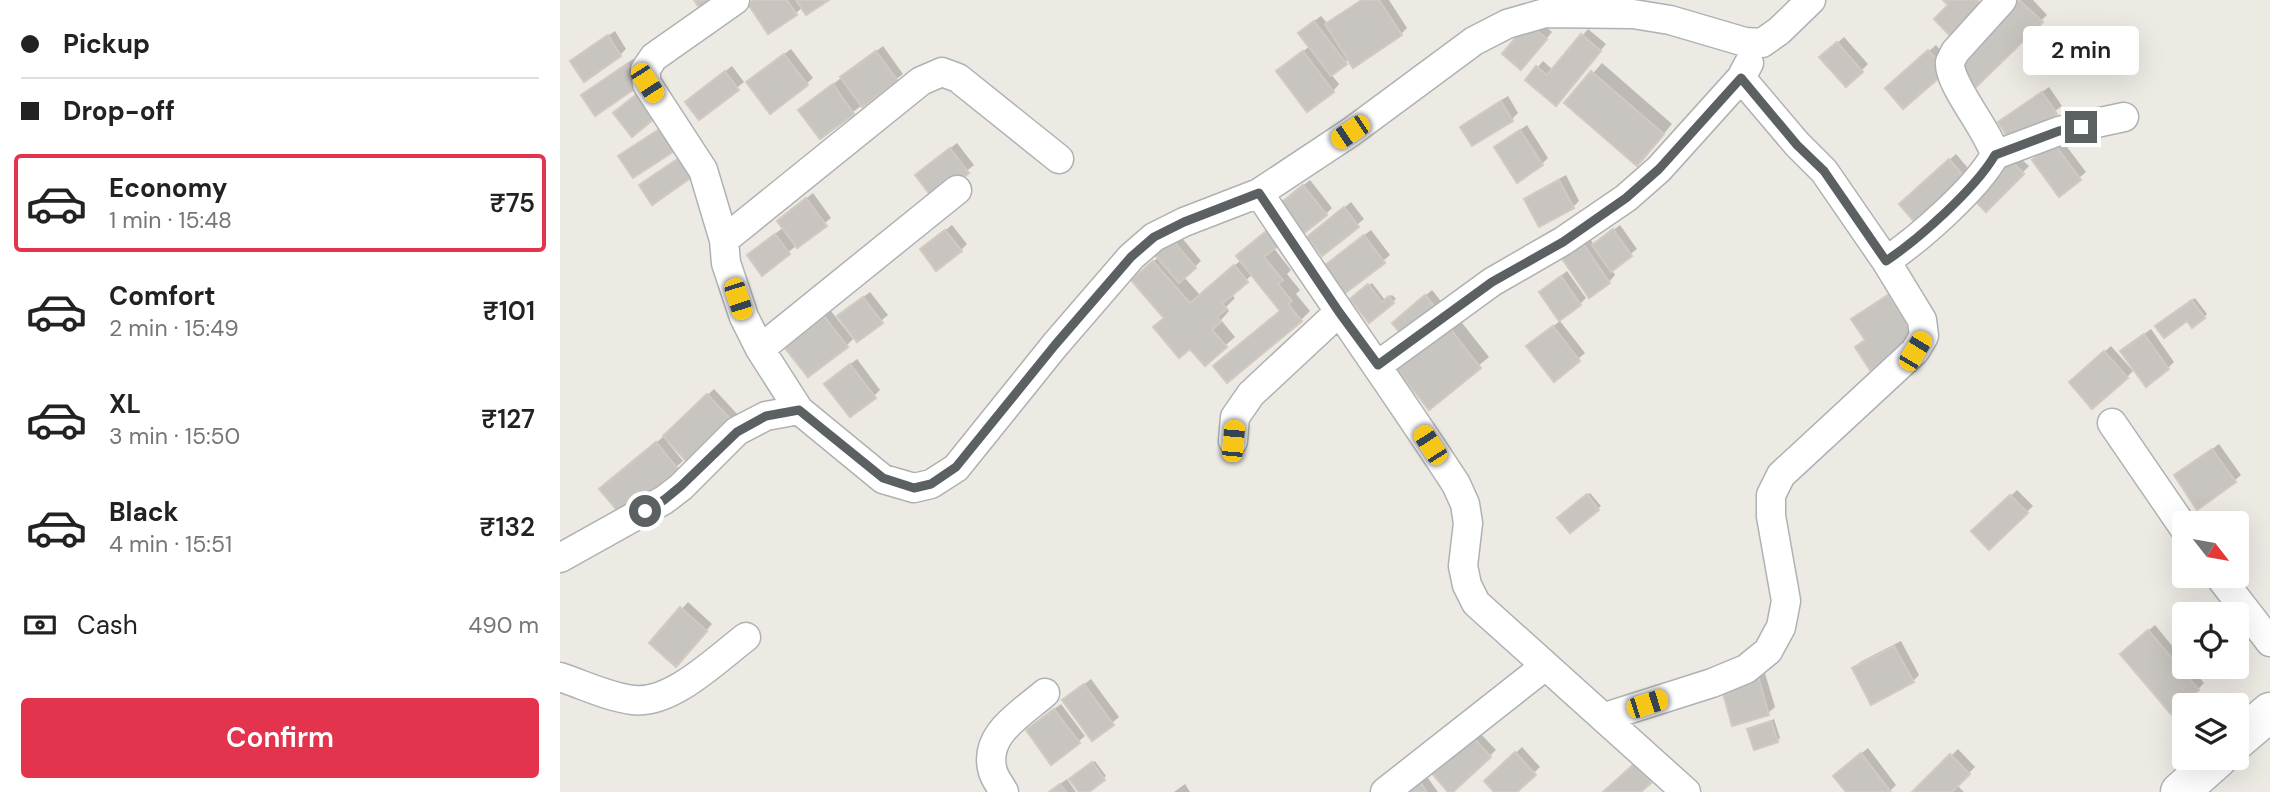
<!DOCTYPE html>
<meta charset="utf-8">
<style>
body{margin:0;font-family:"DM Sans",sans-serif;background:#f2f2f2;color:#222;height:100vh;display:flex;flex-direction:column;font-size:26px;white-space:nowrap}
*{box-sizing:border-box;margin:0}
p{font-size:23px;color:#767676}
.icon{flex:none;width:38px;height:38px;fill:none;stroke:currentColor;stroke-width:2;stroke-linecap:round;stroke-linejoin:round}
.map{position:relative;flex:1;overflow:hidden}
.sheet{display:flex;flex-direction:column;background:#fff;width:560px}
.sheet>*{flex:none}
.banner{display:grid;align-content:center;height:154px;padding:0 21px;background:#fff}
.needle{width:46px;rotate:121deg}
.buttons{position:absolute;left:1612px;top:511px;display:grid;gap:14px}
.buttons a{display:grid;place-items:center;width:77px;height:77px;border-radius:7px;background:#fff;box-shadow:0 7px 28px #0002;font-size:35px}
.end{position:absolute;width:32px;height:32px;margin:-16px;border:9px solid #5b6063;background:#fff;box-shadow:0 0 0 4px #fff}
.from{border-radius:50%}
.bubble{position:absolute;height:49px;border-radius:7px;background:#fff;box-shadow:0 7px 28px #0002;font-size:23px;font-weight:600;line-height:49px;text-align:center}
.car{position:absolute;width:21px;height:42px;margin:-21px -10px;border-radius:9px;box-shadow:0 0 5px 2px #0007;background:linear-gradient(#f5c518 24%,#345 0 40%,#f5c518 0 76%,#345 0 86%,#f5c518 0)}
.banner b{display:flex;align-items:center;gap:24px;height:66px;font-size:26px}
.banner b+b{border-top:2px solid #e0e0e0}
.banner i{width:18px;height:18px;background:#222}
ul{padding:0;list-style:none}
li{display:flex;align-items:center;gap:21px;height:98px;margin:0 14px 10px;padding:0 7px;border:4px solid transparent;border-radius:7px}
li div{flex:1}
li b{display:block;font-size:26px}
li em{font-style:normal;font-weight:600}
li.active{border-color:#e3334d}
li>.icon{width:63px;height:63px;stroke-width:1.5}
.pay{display:flex;align-items:center;gap:18px;height:77px;padding:0 21px;font-size:26px}
.pay p{margin-inline-start:auto}
.action{display:flex;gap:14px;margin-top:auto;padding:14px 21px}
.action a{flex:1;height:80px;border-radius:7px;background:#e3334d;color:#fff;font-size:28px;font-weight:600;line-height:80px;text-align:center}
main{display:flex;flex:1;min-height:0}
.map>svg:first-child{display:block}
.shadow{fill:#0003}
.building{fill:#c8c4c0;stroke:#d2c9c1;stroke-width:2}
.lines{fill:none;stroke-linecap:round;stroke-linejoin:round}
.minor-casing{stroke:#aeb2b5;stroke-width:31}
.secondary-casing{stroke:#afb4b8;stroke-width:41}
.minor{stroke:#fff;stroke-width:28}
.secondary{stroke:#fff;stroke-width:38}
.route{stroke:#5b6063;stroke-width:9}
</style>
<main>
<section class="sheet">
<div class="banner">
<b><i class="from"></i>Pickup</b>
<b><i></i>Drop-off</b>
</div>
<ul>
<li class="active"><svg class="icon" aria-label="car" viewBox="0 0 24 24"><path d="M5 17H2v-5l4-1 3-4h7l3 4 3 1v5h-3M9 17h6M6 11h13"/><circle cx="7" cy="17" r="2"/><circle cx="17" cy="17" r="2"/></svg><div><b>Economy</b><p>1 min · 15:48</p></div><em>₹75</em></li>
<li><svg class="icon" aria-label="car" viewBox="0 0 24 24"><path d="M5 17H2v-5l4-1 3-4h7l3 4 3 1v5h-3M9 17h6M6 11h13"/><circle cx="7" cy="17" r="2"/><circle cx="17" cy="17" r="2"/></svg><div><b>Comfort</b><p>2 min · 15:49</p></div><em>₹101</em></li>
<li><svg class="icon" aria-label="car" viewBox="0 0 24 24"><path d="M5 17H2v-5l4-1 3-4h7l3 4 3 1v5h-3M9 17h6M6 11h13"/><circle cx="7" cy="17" r="2"/><circle cx="17" cy="17" r="2"/></svg><div><b>XL</b><p>3 min · 15:50</p></div><em>₹127</em></li>
<li><svg class="icon" aria-label="car" viewBox="0 0 24 24"><path d="M5 17H2v-5l4-1 3-4h7l3 4 3 1v5h-3M9 17h6M6 11h13"/><circle cx="7" cy="17" r="2"/><circle cx="17" cy="17" r="2"/></svg><div><b>Black</b><p>4 min · 15:51</p></div><em>₹132</em></li>
</ul>
<div class="pay"><svg class="icon" aria-label="cash" viewBox="0 0 24 24"><path d="M3 7h18v10H3z"/><circle cx="12" cy="12" r="2"/></svg>Cash<p>490 m</p></div>
<div class="action"><a>Confirm</a></div>
</section>
<div class="map">
<svg width="1710" height="792" viewBox="0 0 1710 792">
<rect width="100%" height="100%" fill="#ede9e3"/>
<!-- shadow -->
<path class="shadow" d="M195 0H266L243 7 236 13Z
M801 0H829L847 28 841 34 789 59 771 74 779 84 773 91 725 65 750 46 746 27 761 16 768 24Z
M1461 0H1473L1487 15 1416 84 1396 63Z
M975 18 992 32 967 62Z
M1028 29 1046 44 1002 98 977 68 983 61 993 70Z
M55 31 66 49 60 55 12 61Z
M1284 37 1308 64 1287 85 1262 57Z
M1376 45 1392 64 1333 82Z
M323 46 343 74 260 137 247 104Z
M231 49 253 78 246 84 195 76Z
M73 59 85 77 23 95 30 89Z
M1042 63 1112 124 1086 155 1007 103Z
M172 66 184 82 140 118 133 96Z
M1489 87 1502 106 1453 142 1440 122Z
M948 96 958 113 952 119 913 144 902 127 908 121Z
M967 125 988 158 982 164 936 147Z
M1501 139 1526 172 1500 194 1474 160Z
M397 143 414 165 374 197 364 169Z
M1453 152 1469 166 1426 210Z
M1396 154 1413 174 1347 198Z
M1006 175 1019 201 1013 207 967 200 973 193Z
M750 180 772 208 766 214 729 197Z
M253 193 271 218 202 273 195 249 224 227 225 215Z
M791 202 804 219 762 254 756 231Z
M726 215 713 247 731 270 727 274 740 290 736 294 750 311 741 320 722 310 693 274 671 294 675 298 666 307 669 311 661 320 675 337 645 363 606 317 583 270 599 257 618 233 641 261 624 277 640 295 681 260 678 256 687 246Z
M392 225 407 244 401 250 368 244Z
M1060 225 1077 249 1051 269 1055 275 1049 282 1029 295 1003 257 1029 237 1034 245Z
M811 230 830 255 823 261 772 260Z
M1007 271 1026 298 1020 304 981 292Z
M812 283 825 300 832 295 836 299 809 320 795 296Z
M872 290 884 305 840 317Z
M1335 290 1362 331 1297 347 1306 339 1293 319Z
M310 292 328 315 298 340 286 310Z
M1635 298 1647 314 1644 317 1600 324Z
M271 311 293 339 286 346 233 341Z
M895 314 929 357 869 407 835 364Z
M1000 321 1025 353 994 379 975 340Z
M1591 329 1614 362 1608 368 1569 345Z
M1551 346 1573 371 1567 377 1517 376Z
M297 359 320 390 314 396 272 378Z
M154 389 179 416 110 441 108 443 123 461 62 513 48 483 103 437Z
M1659 444 1681 475 1674 481 1616 476Z
M1457 490 1473 506 1429 548 1414 531Z
M1030 493 1041 506 1010 531 1000 518Z
M128 602 152 624 122 658 92 643Z
M1595 625 1624 660V667H1630L1644 683 1638 689 1568 648Z
M1341 641 1359 675 1353 681 1294 669 1300 662Z
M1204 670 1215 707 1208 713 1163 686Z
M531 679 559 717 532 739 504 700Z
M501 704 525 736 518 742 474 724Z
M1214 719 1220 738 1217 741 1189 730Z
M917 730 936 750 891 792Z
M962 747 980 767 954 792H936L926 781Z
M1308 748 1336 785 1329 792H1288L1281 770Z
M1398 749 1415 767 1397 785 1404 792H1355Z
M1081 760 1096 775 1078 792H1045Z
M535 761 546 776 526 792H521L514 777Z
M865 774 878 792H841Z
M507 779 516 792H489Z
M625 784 630 792H614Z"/>
<!-- building -->
<path class="building" d="M134 0H153L140 9Z
M194 0H227L237 15 208 34 188 4Z
M236 0H269L246 15Z
M802 0H819L842 35 793 68 765 24Z
M1383 0H1417L1426 9 1395 41 1374 19 1388 5Z
M1459 0 1483 22 1416 87 1394 63Z
M754 21 787 64 771 76 738 33Z
M968 23 987 39 961 70 942 54Z
M1021 34 1041 51 996 106 965 80 976 66 987 75Z
M48 35 61 56 24 82 10 61Z
M1277 42 1303 72 1286 87 1259 57Z
M1368 50 1387 71 1343 109 1325 88Z
M316 51 338 81 302 107 280 77Z
M743 51 774 92 747 112 716 71Z
M224 54 248 85 210 114 186 82Z
M67 64 80 85 35 116 21 95Z
M165 71 179 90 139 120 125 102Z
M1031 71 1104 134 1077 166 1004 103Z
M273 84 294 114 260 139 238 110Z
M82 90 101 113 72 137 53 113Z
M1482 92 1497 114 1452 144 1438 122Z
M941 101 953 121 912 146 900 127Z
M104 126 119 148 73 178 58 156Z
M960 130 983 165 957 183 934 147Z
M1494 143 1521 180 1499 197 1472 160Z
M390 148 409 173 374 200 355 175Z
M1446 156 1464 174 1426 212 1409 195Z
M119 158 132 177 92 205 79 185Z
M1389 159 1408 181 1358 226 1339 204Z
M999 180 1014 208 979 227 964 199Z
M743 185 767 215 744 233 721 203Z
M246 198 267 226 237 248 217 221Z
M784 207 799 227 762 256 747 237Z
M716 223 728 238 704 257 723 280 718 284 732 301 728 304 742 321 667 383 653 366 720 311 676 256Z
M1053 229 1072 256 1051 272 1032 245Z
M385 230 402 251 376 271 360 249Z
M215 234 230 254 202 276 187 255Z
M804 235 825 263 785 293 764 266Z
M611 238 636 268 619 283 593 253Z
M1022 242 1050 283 1029 298 1001 257Z
M593 261 630 303 674 265 688 282 662 304 667 309 657 317 661 322 652 330 667 347 645 366 630 349 619 358 593 327 604 318 571 280Z
M1001 276 1021 305 999 321 979 292Z
M808 284 822 302 829 296 834 303 809 323 790 299Z
M865 295 879 312 846 340 832 323Z
M1328 295 1357 339 1310 370 1295 347 1305 340 1291 319Z
M303 297 323 323 297 342 277 316Z
M1632 300 1645 318 1632 328 1627 321 1604 338 1595 326Z
M264 316 288 347 248 377 224 347Z
M885 322 921 368 869 410 833 364Z
M993 326 1020 361 994 382 966 346Z
M1584 334 1609 369 1586 387 1560 351Z
M1544 351 1568 378 1532 409 1509 382Z
M290 364 316 398 290 417 264 384Z
M147 394 174 423 130 465 103 436Z
M96 442 118 469 62 516 39 489Z
M1652 449 1676 482 1637 510 1614 475Z
M1027 494 1039 510 1010 533 997 518Z
M1450 495 1468 513 1429 550 1411 531Z
M120 607 147 631 116 667 89 643Z
M1588 630 1639 690 1611 714 1560 654Z
M1334 646 1354 682 1311 705 1292 668Z
M1198 675 1209 715 1172 726 1161 686Z
M524 684 554 725 532 741 502 700Z
M494 709 520 743 491 765 466 730Z
M1211 721 1218 742 1194 750 1187 729Z
M910 734 931 757 893 792H888L870 771Z
M955 752 976 775 957 792H934L924 781Z
M1301 753 1331 792H1286L1273 776Z
M1390 754 1410 774 1392 792H1352Z
M532 762 545 780 529 792H519L509 779Z
M1074 764 1091 783 1081 792H1043Z
M858 779 867 792H841Z
M500 784 506 792H489Z"/>
<g class="lines">
<defs>
<path id="minor" d="M175 0 94 57 85 70 87 84 143 170 164 240 166 263 184 317 200 349 239 410
M1435 155 1499 131 1564 117
M164 240 361 81 382 72 398 78 499 159
M1326 261C1359 239 1416 189 1435 155 1428 129 1388 84 1390 62 1391 60 1394 54 1395 52L1442 0
M200 349 397 190
M818 365 932 282 1003 241 1066 198 1099 169 1181 78 1189 63
M1552 423 1624 528
M673 441 675 417 691 394 779 312
M0 558 104 500 121 487 177 431 206 416 239 410 323 479 354 488 371 484 396 468 495 345 571 257 594 237 624 222 699 193
M1659 576 1710 642
M0 677C24 685 48 697 73 700 111 705 157 659 186 637
M1045 717 1152 683 1186 669 1208 651 1221 627 1226 601 1211 516V495L1221 475 1355 351 1364 336 1362 320 1326 261 1264 171 1237 144 1181 78
M444 792C441 786 435 779 433 772 422 735 461 714 485 693
M825 792 985 666
M1126 792 916 603 907 585 903 566 908 523 905 504 896 484C832 386 764 291 699 193L791 132 914 41 947 24 985 13 1073 14 1110 20 1185 42 1202 43 1219 31 1251 0"/>
<path id="secondary" d="M1676 741 1710 712
M1620 792 1658 758"/>
</defs>
<!-- minor casing -->
<use href="#minor" class="minor-casing"/>
<!-- secondary casing -->
<use href="#secondary" class="secondary-casing"/>
<!-- minor -->
<use href="#minor" class="minor"/>
<!-- secondary -->
<use href="#secondary" class="secondary"/>
</g>
<g class="lines">
<!-- route -->
<path class="route" d="M85 511 104 500 121 486 177 432 206 416 239 410 323 478 354 488 371 484 396 467 495 345 571 257 594 237 624 222 699 193 779 312 818 365 932 282 1003 242 1066 198 1099 169 1181 78 1237 145 1264 171 1326 261C1359 239 1415 189 1435 155L1499 131 1521 127"/>
</g>
</svg>
<div class="buttons">
<a><svg class="needle" viewBox="-14 -14 28 28"><path d="M0-13l5 13h-10z" fill="#e53935"/><path d="M0 13l5-13h-10z" fill="#767676"/></svg></a>
<a><svg class="icon" aria-label="locate" viewBox="0 0 24 24"><circle cx="12" cy="12" r="6"/><path d="M12 2v4M12 18v4M2 12h4M18 12h4"/></svg></a>
<a><svg class="icon" aria-label="layers" viewBox="0 0 24 24"><path d="M12 4l9 5-9 5-9-5zM3 14l9 5 9-5"/></svg></a>
</div>
<i class="end from" style="left:85px;top:511px"></i>
<i class="end" style="left:1521px;top:127px"></i>
<div class="bubble" style="left:1463px;top:26px;width:116px">2 min</div>
<i class="car" style="left:87px;top:83px;rotate:147deg"></i>
<i class="car" style="left:790px;top:132px;rotate:236deg"></i>
<i class="car" style="left:178px;top:299px;rotate:162deg"></i>
<i class="car" style="left:1355px;top:351px;rotate:31deg"></i>
<i class="car" style="left:673px;top:441px;rotate:5deg"></i>
<i class="car" style="left:870px;top:445px;rotate:327deg"></i>
<i class="car" style="left:1087px;top:704px;rotate:72deg"></i>
</div>
</main>
